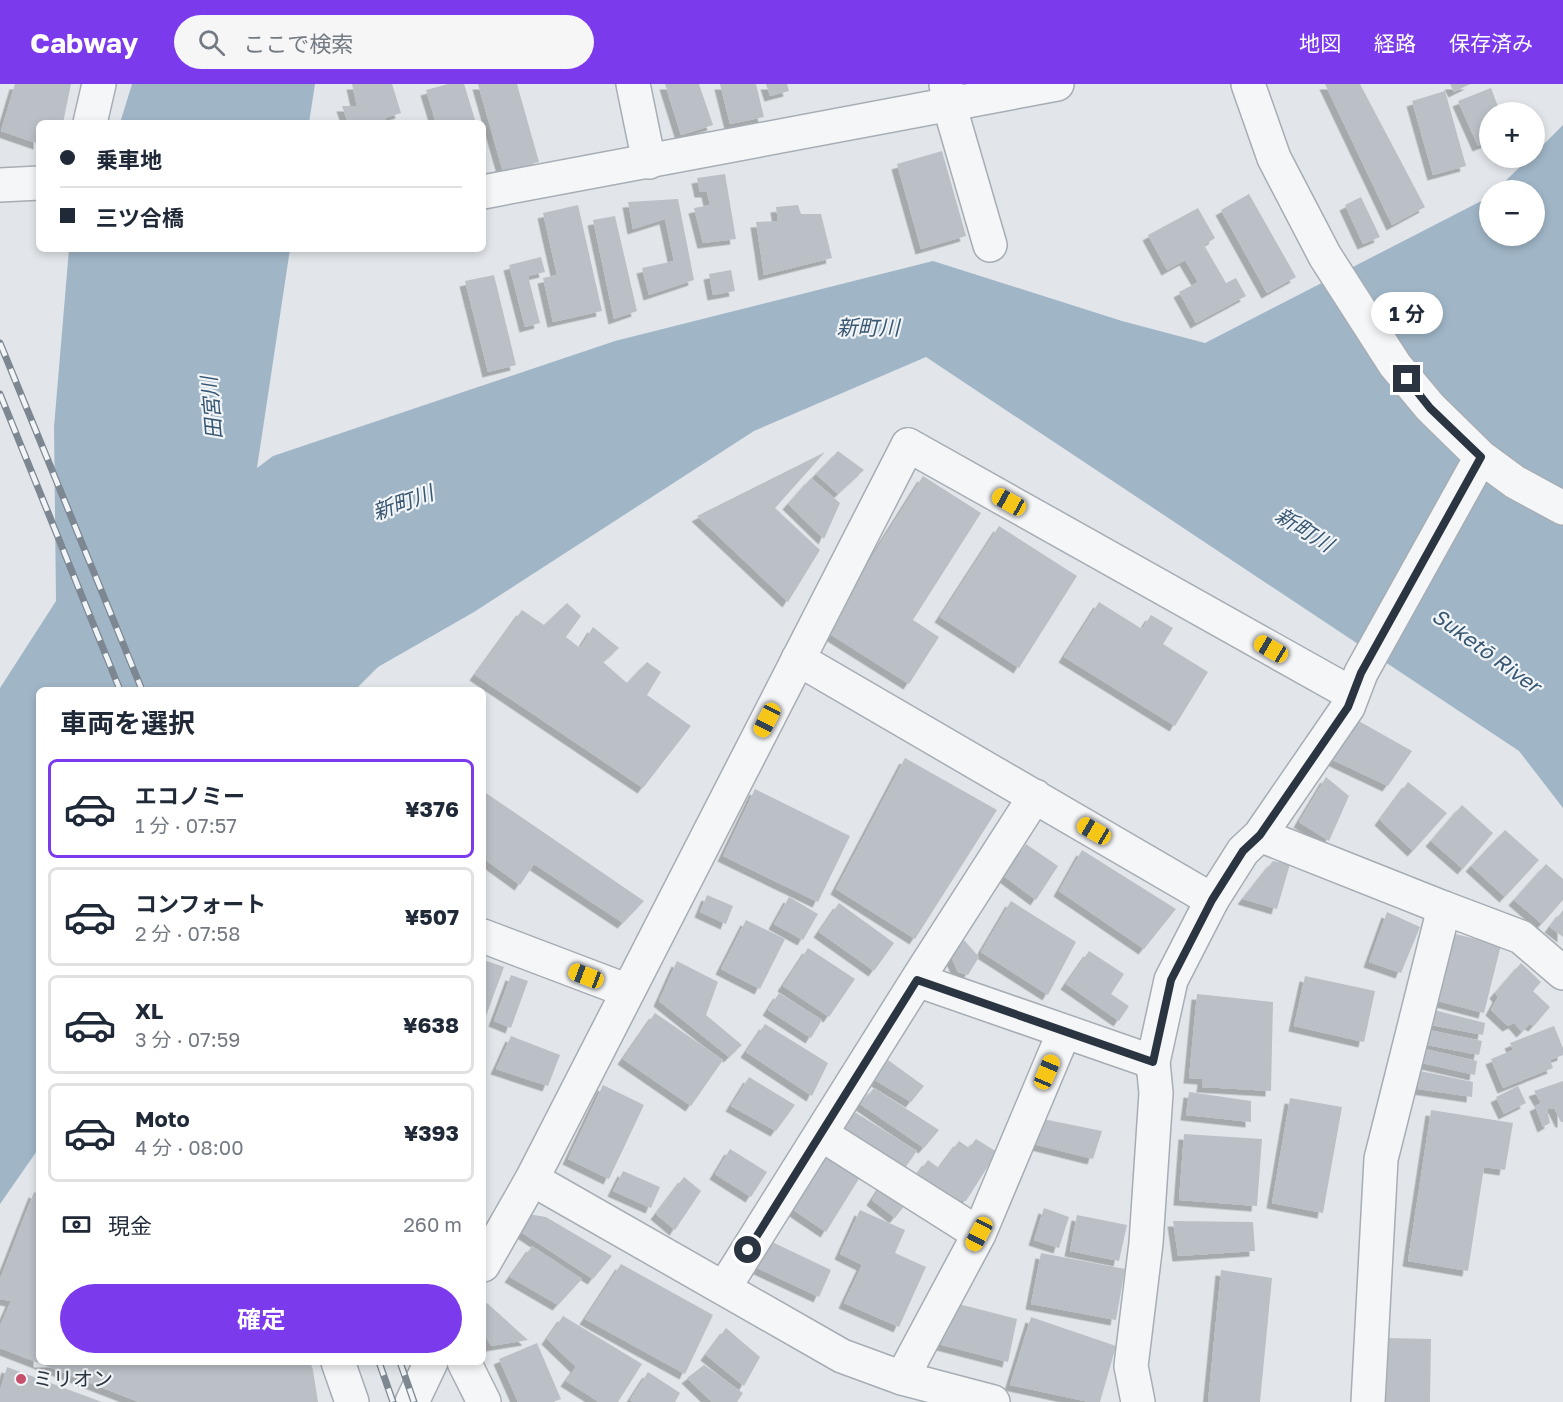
<!DOCTYPE html>
<html lang="ja">
<meta charset="utf-8">
<style>
body{margin:0;font-family:"Golos Text","Noto Sans JP",sans-serif;background:#f6f6f7;color:#1f2937;height:100vh;display:flex;flex-direction:column;font-size:22px;white-space:nowrap}
*{box-sizing:border-box;margin:0}
p{font-size:20px;color:#747a83}
.icon{flex:none;width:33px;height:33px;fill:none;stroke:currentColor;stroke-width:2;stroke-linecap:round;stroke-linejoin:round}
.map{position:relative;flex:1;overflow:hidden}
.panel{position:absolute;left:36px;top:603px;width:450px;height:678px;display:flex;flex-direction:column;background:#fff;border-radius:9px;box-shadow:0 3px 9px #0003}
.panel>*{flex:none}
.banner{position:absolute;left:36px;top:36px;width:450px;height:132px;border-radius:9px;box-shadow:0 3px 9px #0003;display:grid;align-content:center;height:132px;padding:0 24px;background:#fff}
.controls{position:absolute;left:1479px;top:18px;display:grid;gap:12px}
.controls a{display:grid;place-items:center;width:66px;height:66px;border-radius:50%;background:#fff;box-shadow:0 3px 9px #0003;font-size:30px}
.end{position:absolute;width:27px;height:27px;margin:-14px;border:8px solid #2b3541;background:#fff;box-shadow:0 0 0 3px #fff}
.from{border-radius:50%}
.bubble{position:absolute;height:42px;border-radius:21px;background:#fff;box-shadow:0 3px 9px #0003;font-size:20px;font-weight:700;line-height:42px;text-align:center}
.car{position:absolute;width:18px;height:36px;margin:-18px -9px;border-radius:8px;box-shadow:0 0 4px 2px #0007;background:linear-gradient(#f5c518 24%,#345 0 40%,#f5c518 0 76%,#345 0 86%,#f5c518 0)}
.banner b{display:flex;align-items:center;gap:21px;height:57px;font-size:22px}
.banner b+b{border-top:2px solid #e0e1e3}
.banner i{width:15px;height:15px;background:#1f2937}
ul{padding:0;list-style:none}
li{display:flex;align-items:center;gap:18px;height:99px;margin:0 12px 9px;padding:0 12px;border:3px solid #e0e1e3;border-radius:9px}
li div{flex:1}
li b{display:block;font-size:22px}
li em{font-style:normal;font-weight:700}
li.current{border-color:#7c3aed}
li>.icon{width:54px;height:54px;stroke-width:1.5}
h2{padding:0 24px;font-size:27px;line-height:72px}
.pay{display:flex;align-items:center;gap:15px;height:66px;padding:0 24px;font-size:22px}
.pay p{margin-inline-start:auto}
.cta{display:flex;gap:12px;margin-top:auto;padding:12px 24px}
.cta a{flex:1;height:69px;border-radius:36px;background:#7c3aed;color:#fff;font-size:24px;font-weight:700;line-height:69px;text-align:center}
header{display:flex;align-items:center;gap:36px;box-sizing:border-box;height:84px;padding:0 30px;background:#7c3aed;color:#fff}
header strong{font-size:28px}
nav{display:flex;gap:33px;margin-inline-start:auto;font-size:21px}
.search{width:420px;height:54px;background:#f6f6f7;display:flex;align-items:center;gap:15px;box-sizing:border-box;padding:0 21px;border-radius:33px;color:#747a83;font-size:22px}
.map>svg:first-child{display:block}
.water{fill:#a0b6c7}
.building{fill:#bac0c6;filter:url(#shadow)}
.lines{fill:none;stroke-linecap:round;stroke-linejoin:round}
.minor-casing{stroke:#a7adb4;stroke-width:36}
.tertiary-casing{stroke:#a7adb4;stroke-width:36}
.minor{stroke:#f5f6f8;stroke-width:33}
.tertiary{stroke:#f5f6f8;stroke-width:33}
.rail-casing{stroke:#7d8792;stroke-width:7}
.rail{stroke:#f2f5f7;stroke-width:4.5;stroke-dasharray:14;stroke-linecap:butt}
.route{stroke:#2b3541;stroke-width:8}
.poi-dot{fill:#c6506c;stroke:#f2f5f7;stroke-width:2}
.labels{text-anchor:middle;stroke-width:4.5;stroke-linejoin:round;paint-order:stroke}
.poi-label{font-size:20px;fill:#2b3541;stroke:#f2f5f7;text-anchor:start}
.water-label{font-size:21px;font-style:italic;fill:#385772;stroke:#f2f5f7}
</style>
<header>
<strong>Cabway</strong>
<div class="search"><svg class="icon" aria-label="search" viewBox="0 0 24 24"><circle cx="10" cy="10" r="6"/><path d="M15 15l6 6"/></svg>ここで検索</div>
<nav><a>地図</a><a>経路</a><a>保存済み</a></nav>
</header>
<div class="map">
<svg width="1563" height="1318" viewBox="0 0 1563 1318">
<defs>
<filter id="shadow"><feDropShadow dx="-5.5" dy="5.5" stdDeviation="0" flood-color="#0004"/></filter>
</defs>
<rect width="100%" height="100%" fill="#e2e6ea"/>
<!-- water -->
<path class="water" d="M132 0H315L309 39H120Z
M1563 41V724L1519 667 926 273 754 347 474 528 378 583 355 606H39V1064L0 1120V604L56 517 54 343 69 165H290L257 384 273 372 615 257 933 177 1122 237 1205 259 1489 113 1490 152H1534V106H1496L1529 74H1534L1535 69Z"/>
<!-- building -->
<path class="building" d="M15 0H71L63 39H39V60L1 47Z
M352 0H392L401 29 385 34 386 39H348L342 22H357Z
M448 0H464L476 39H436L426 6Z
M478 0H517L539 78 503 88Z
M665 0H699L713 41 681 51Z
M720 0H756L764 33 730 40Z
M766 0H787L789 7 770 12Z
M1325 0H1360L1425 123 1392 141Z
M1450 0H1470L1454 8Z
M1491 4 1500 28H1490V57L1478 62 1458 17Z
M1445 7 1466 82 1433 91 1412 17Z
M942 67 966 152 921 165 897 80Z
M725 90 736 155 703 159 694 124 710 121 707 108H700L697 94Z
M1249 110 1296 193 1267 209 1221 126Z
M1361 113 1380 153 1363 160 1345 121Z
M678 115 694 196 649 211 642 184 674 177 665 135 633 145 628 118Z
M578 121 602 227 553 238 543 194 557 191 543 129Z
M798 121 801 130H821L832 174 764 191 756 138 778 137 776 123Z
M1198 124 1215 154 1204 161 1226 199 1236 194 1246 212 1196 239 1179 208 1198 198 1185 176 1167 186 1148 151Z
M615 132 637 227 614 235 593 136Z
M541 173 545 188 528 192 540 239 525 243 509 181Z
M731 186 735 207 713 211 709 190Z
M494 191 516 281 488 288 465 197Z
M838 367 864 386 838 410 816 390Z
M825 368 775 424 820 466 788 518 697 432Z
M923 392 981 429 913 536 939 553 909 600 825 547Z
M811 394 840 419 824 455 788 420Z
M999 442 1077 492 1019 584 940 533Z
M1099 518 1142 545 1151 531 1173 544 1163 560 1208 588 1175 642 1064 573Z
M567 519 581 532 566 553 580 564 593 543 619 564 603 578 627 599 647 578 661 588 647 611 691 642 643 704 475 591 522 526 544 541Z
M1357 636 1412 667 1388 702 1333 676Z
M905 674 997 726 915 855 836 805Z
M1326 693 1349 712 1329 757 1299 738Z
M1408 698 1447 729 1413 767 1380 736Z
M755 705 850 752 818 818 723 772Z
M483 707 644 817 623 839 534 780 520 801 483 774Z
M1462 721 1493 749 1463 785 1431 757Z
M1505 746 1539 776 1505 813 1471 782Z
M1026 760 1058 782 1036 816 1005 793Z
M1082 766 1176 825 1144 865 1059 807Z
M1273 777 1290 780 1277 825 1243 815Z
M1546 780 1563 795V816L1542 840 1514 816Z
M707 811 733 822 726 840 700 828Z
M789 813 818 830 803 856 774 840Z
M1011 817 1076 858 1048 911 981 868Z
M839 819 894 859 874 887 819 848Z
M1563 826V853L1550 843Z
M1387 828 1420 843 1401 889 1369 878Z
M746 836 785 855 760 905 721 885Z
M1451 849 1501 861 1484 929 1434 916Z
M964 856 979 873 968 891 958 888 951 873Z
M808 864 855 895 829 933 783 902Z
M1089 867 1124 890 1111 910 1129 922 1119 937 1066 900Z
M484 876 504 883 486 932 483 931Z
M677 877 718 898 706 931 742 961 729 973 659 917Z
M1521 879 1541 898 1533 907 1550 923 1534 942 1530 940 1522 948 1514 939 1508 942 1491 926 1498 913 1495 909Z
M511 891 528 897 511 944 494 937Z
M1305 892 1375 907 1364 958 1294 942Z
M779 909 822 936 811 954 768 926Z
M1197 910 1273 918 1271 1007 1202 1003 1203 995 1189 994Z
M1434 926 1485 939 1483 951 1431 941Z
M655 929 723 976 691 1022 623 975Z
M765 940 828 979 812 1012 746 968Z
M1554 942 1563 964V971L1550 976 1553 984 1503 1004 1491 975 1513 966 1510 959Z
M1429 946 1482 957 1479 971 1427 961Z
M511 952 560 971 548 1002 496 985Z
M1425 965 1477 977 1475 991 1422 979Z
M888 976 924 1002 911 1018 875 996Z
M1420 987 1473 998 1472 1013 1418 1005Z
M749 993 795 1021 776 1047 731 1022Z
M1563 997V1038H1561L1554 1024 1547 1025 1550 1039 1543 1043 1535 1022 1541 1019 1534 1007Z
M603 1001 644 1021 609 1095 568 1075Z
M1518 1002 1526 1019 1504 1030 1496 1013Z
M874 1004 939 1046 924 1064 860 1020Z
M1189 1008 1251 1017V1038L1186 1031Z
M1290 1014 1342 1023 1323 1129 1272 1119Z
M1431 1026 1513 1039 1505 1086 1484 1083 1468 1187 1408 1177Z
M853 1027 917 1067 902 1088 836 1048Z
M1043 1035 1102 1047 1093 1075 1033 1060Z
M1184 1050 1262 1055 1257 1122 1179 1116Z
M976 1055 997 1068 966 1117H944L911 1098 928 1076 939 1084 959 1057 969 1064Z
M730 1065 767 1088 751 1113 715 1090Z
M828 1069 860 1093 826 1148 792 1125Z
M623 1087 660 1103 651 1124 613 1107Z
M684 1093 701 1107 675 1146 656 1130Z
M883 1099 908 1117 895 1134 872 1116Z
M34 1108 39 1110V1278H310L313 1286 318 1318H139L0 1264V1242L11 1217 0 1215V1195Z
M1044 1124 1069 1133 1059 1164 1034 1156Z
M860 1126 905 1146 895 1169 926 1183 899 1243 844 1219 862 1181 840 1170Z
M528 1130 546 1133 612 1172 593 1195 518 1146Z
M1077 1131 1127 1141 1119 1177 1070 1167Z
M1173 1137 1253 1138 1255 1167 1178 1172Z
M768 1156 831 1186 819 1213 755 1183Z
M532 1162 582 1195 558 1221 510 1193Z
M1041 1169 1125 1185 1116 1236 1031 1220Z
M621 1180 713 1231 685 1290 585 1235Z
M1221 1186 1272 1194 1260 1318H1208Z
M951 1218 1017 1235 1008 1278 938 1260Z
M487 1219 528 1256 491 1262 483 1247V1223Z
M563 1232 642 1280 618 1318H599L566 1297 576 1283 547 1255Z
M1031 1233 1116 1262 1100 1318H1089L1010 1301Z
M726 1244 760 1273 744 1302 706 1271Z
M1388 1254 1431 1255 1430 1318H1381Z
M537 1259 561 1315 553 1318H518L499 1275Z
M704 1281 743 1309 737 1318H712L687 1294Z
M7 1283 102 1318H0V1307Z
M648 1288 680 1309 675 1318H633L630 1316Z"/>
<g class="lines">
<defs>
<path id="minor" d="M633 0 649 78
M946 0 949 20 990 161
M90 39 99 0
M0 101 39 99
M483 108 1057 0
M908 361 1352 610
M798 575 1212 816
M1444 824 1521 853 1563 889
M483 852 628 907
M917 896 1153 978
M821 1050 979 1150
M724 1204 917 896 1035 712
M338 1278 352 1318
M902 1294 979 1150 1064 948"/>
<path id="tertiary" d="M1248 0 1274 74 1325 172 1395 281 1430 323 1481 373 1515 398 1563 424
M1260 751 1444 824 1381 1075 1368 1318
M532 1095 842 1272 902 1294 993 1318
M483 1181 532 1095 908 361
M464 1278 484 1318
M412 1318 431 1278
M1138 1318 1131 1282 1146 1159 1156 1009 1153 978 1171 896 1212 816 1243 767 1260 751 1348 623 1361 589 1481 373"/>
</defs>
<!-- minor casing -->
<use href="#minor" class="minor-casing"/>
<!-- tertiary casing -->
<use href="#tertiary" class="tertiary-casing"/>
<!-- minor -->
<use href="#minor" class="minor"/>
<!-- tertiary -->
<use href="#tertiary" class="tertiary"/>
<defs>
<path id="rail" d="M0 259 142 606
M0 310 120 606
M379 1278 393 1318
M400 1278 414 1318"/>
</defs>
<!-- rail casing -->
<use href="#rail" class="rail-casing"/>
<!-- rail -->
<use href="#rail" class="rail"/>
</g>
<g class="lines">
<!-- route -->
<path class="route" d="M748 1166 917 896 1153 978 1171 896 1212 816 1243 767 1260 751 1348 623 1361 589 1481 373 1430 324 1407 295"/>
</g>
<!-- markers -->
<circle class="poi-dot" cx="21" cy="1295" r="6"/>
<g class="labels">
<!-- poi labels -->
<g class="poi-label">
<text x="33" y="1302">ミリオン</text>
</g>
<!-- water labels -->
<g class="water-label">
<text x="868" y="251">新町川</text>
<text transform="translate(212 324) rotate(-95)" y="7">田宮川</text>
<text transform="translate(403 419) rotate(-20)" y="7">新町川</text>
<text transform="translate(1304 446) rotate(32)" y="7">新町川</text>
<text transform="translate(1486 567) rotate(36)" y="7">Suketō River</text>
</g>
</g>
</svg>
<div class="controls">
<a>+</a>
<a>−</a>
</div>
<i class="end from" style="left:748px;top:1166px"></i>
<i class="end" style="left:1407px;top:295px"></i>
<div class="bubble" style="left:1371px;top:208px;width:72px">1 分</div>
<i class="car" style="left:1009px;top:418px;rotate:299deg"></i>
<i class="car" style="left:1271px;top:565px;rotate:300deg"></i>
<i class="car" style="left:767px;top:636px;rotate:207deg"></i>
<i class="car" style="left:1094px;top:747px;rotate:300deg"></i>
<i class="car" style="left:586px;top:892px;rotate:291deg"></i>
<i class="car" style="left:1047px;top:988px;rotate:23deg"></i>
<i class="car" style="left:979px;top:1150px;rotate:208deg"></i>
<div class="banner">
<b><i class="from"></i>乗車地</b>
<b><i></i>三ツ合橋</b>
</div>
<section class="panel">
<h2>車両を選択</h2>
<ul>
<li class="current"><svg class="icon" aria-label="car" viewBox="0 0 24 24"><path d="M5 17H2v-5l4-1 3-4h7l3 4 3 1v5h-3M9 17h6M6 11h13"/><circle cx="7" cy="17" r="2"/><circle cx="17" cy="17" r="2"/></svg><div><b>エコノミー</b><p>1 分 · 07:57</p></div><em>¥376</em></li>
<li><svg class="icon" aria-label="car" viewBox="0 0 24 24"><path d="M5 17H2v-5l4-1 3-4h7l3 4 3 1v5h-3M9 17h6M6 11h13"/><circle cx="7" cy="17" r="2"/><circle cx="17" cy="17" r="2"/></svg><div><b>コンフォート</b><p>2 分 · 07:58</p></div><em>¥507</em></li>
<li><svg class="icon" aria-label="car" viewBox="0 0 24 24"><path d="M5 17H2v-5l4-1 3-4h7l3 4 3 1v5h-3M9 17h6M6 11h13"/><circle cx="7" cy="17" r="2"/><circle cx="17" cy="17" r="2"/></svg><div><b>XL</b><p>3 分 · 07:59</p></div><em>¥638</em></li>
<li><svg class="icon" aria-label="car" viewBox="0 0 24 24"><path d="M5 17H2v-5l4-1 3-4h7l3 4 3 1v5h-3M9 17h6M6 11h13"/><circle cx="7" cy="17" r="2"/><circle cx="17" cy="17" r="2"/></svg><div><b>Moto</b><p>4 分 · 08:00</p></div><em>¥393</em></li>
</ul>
<div class="pay"><svg class="icon" aria-label="cash" viewBox="0 0 24 24"><path d="M3 7h18v10H3z"/><circle cx="12" cy="12" r="2"/></svg>現金<p>260 m</p></div>
<div class="cta"><a>確定</a></div>
</section>
</div>
